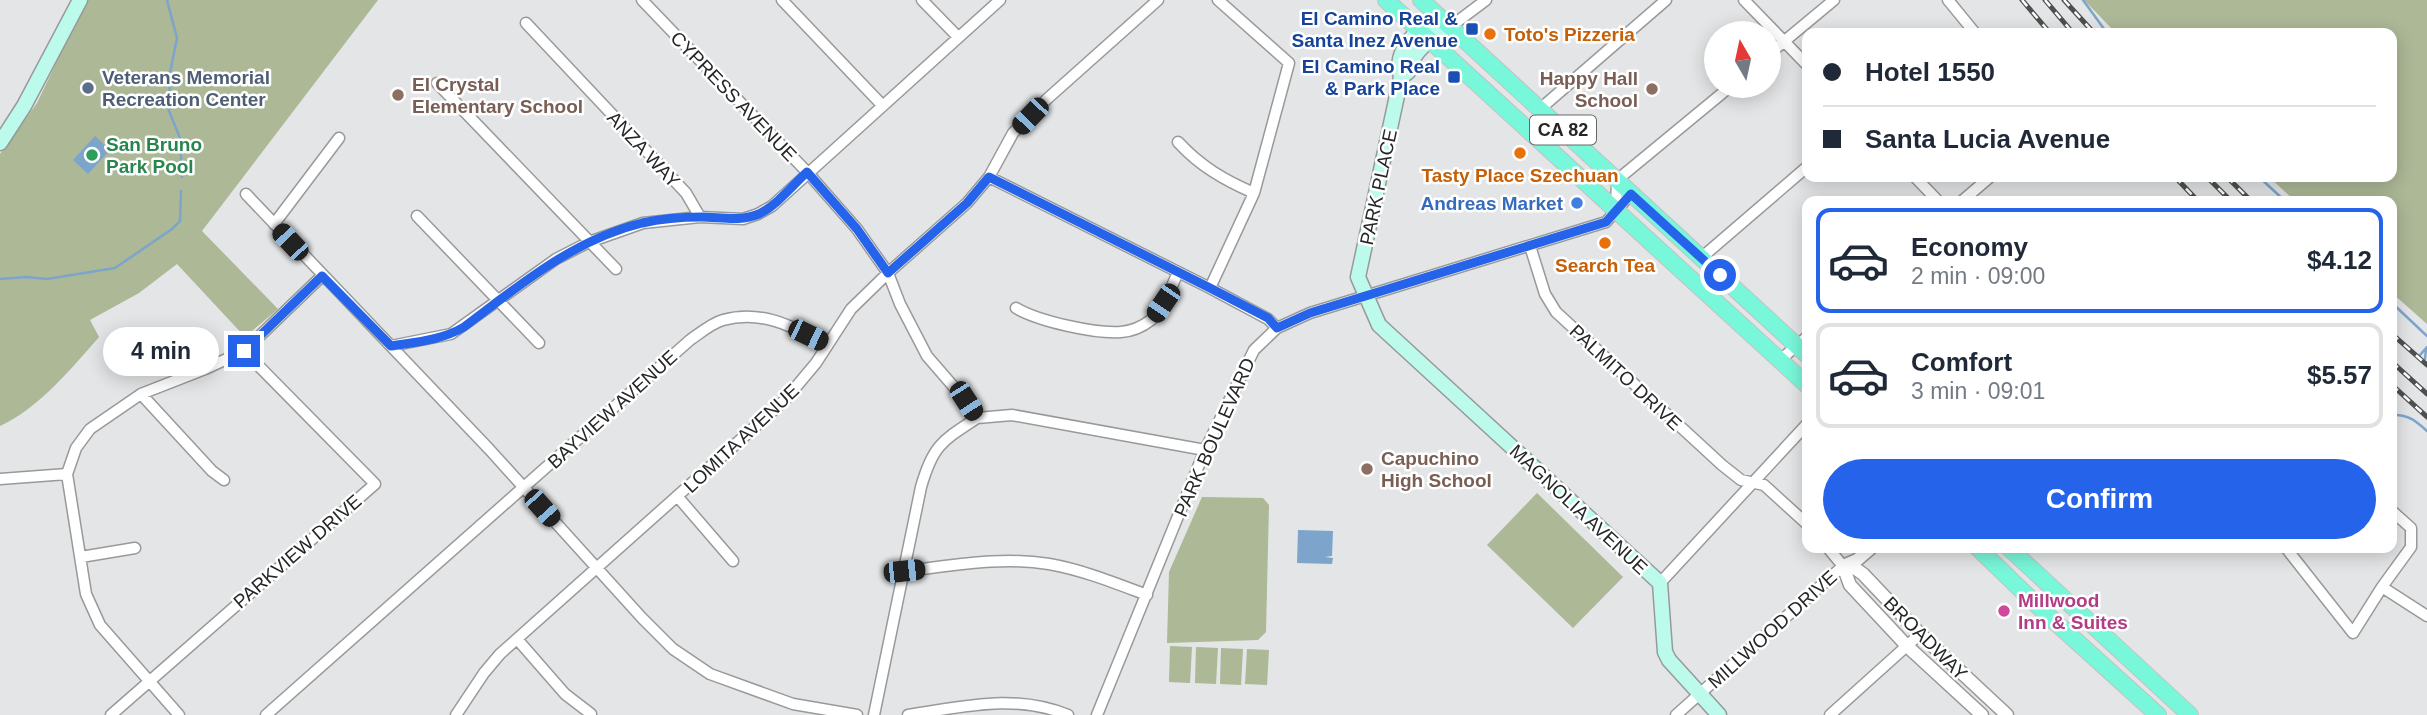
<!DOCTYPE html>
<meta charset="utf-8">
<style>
body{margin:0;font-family:Arial,sans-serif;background:#f2f2f3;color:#1f2937;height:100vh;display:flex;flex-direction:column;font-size:26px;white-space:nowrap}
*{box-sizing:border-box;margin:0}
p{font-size:23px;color:#747a83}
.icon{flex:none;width:38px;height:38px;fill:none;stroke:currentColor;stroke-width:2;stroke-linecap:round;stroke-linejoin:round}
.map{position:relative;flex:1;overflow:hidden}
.side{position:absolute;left:1802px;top:196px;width:595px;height:357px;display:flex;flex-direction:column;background:#fff;border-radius:14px;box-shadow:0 4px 18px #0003}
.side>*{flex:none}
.top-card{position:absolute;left:1802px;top:28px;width:595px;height:154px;border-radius:14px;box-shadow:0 4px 18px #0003;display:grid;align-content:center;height:154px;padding:0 21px;background:#fff}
.needle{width:46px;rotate:351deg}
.controls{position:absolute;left:1704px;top:21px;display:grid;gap:14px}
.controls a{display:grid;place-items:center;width:77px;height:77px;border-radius:50%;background:#fff;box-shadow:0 4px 18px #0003;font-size:35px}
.end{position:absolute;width:32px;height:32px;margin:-16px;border:9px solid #2563eb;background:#fff;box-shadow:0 0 0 4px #fff}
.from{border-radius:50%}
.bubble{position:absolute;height:49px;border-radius:24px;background:#fff;box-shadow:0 4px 18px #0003;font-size:23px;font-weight:700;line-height:49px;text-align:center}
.car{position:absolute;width:21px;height:42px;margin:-21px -10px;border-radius:9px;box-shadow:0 0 5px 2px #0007;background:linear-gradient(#222 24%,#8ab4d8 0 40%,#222 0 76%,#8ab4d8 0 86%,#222 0)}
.top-card b{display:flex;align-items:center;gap:24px;height:66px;font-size:26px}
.top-card b+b{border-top:2px solid #e0e1e3}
.top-card i{width:18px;height:18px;background:#1f2937}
ul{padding:12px 0 0;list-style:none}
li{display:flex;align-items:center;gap:21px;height:105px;margin:0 14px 10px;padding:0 7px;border:4px solid #e0e1e3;border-radius:14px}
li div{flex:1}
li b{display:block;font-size:26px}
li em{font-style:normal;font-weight:700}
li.on{border-color:#2563eb}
li>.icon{width:63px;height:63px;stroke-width:1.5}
.action{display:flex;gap:14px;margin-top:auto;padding:14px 21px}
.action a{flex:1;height:80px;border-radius:42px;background:#2563eb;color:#fff;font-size:28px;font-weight:700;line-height:80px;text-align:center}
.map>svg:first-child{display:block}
.green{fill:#acb896}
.water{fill:#7da5cb}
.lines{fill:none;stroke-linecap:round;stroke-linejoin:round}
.stream{stroke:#7da5cb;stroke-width:2.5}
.minor-casing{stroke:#98999a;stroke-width:13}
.tertiary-casing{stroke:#98999a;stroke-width:15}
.secondary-casing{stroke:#98999a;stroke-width:17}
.primary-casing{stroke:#c2c2c2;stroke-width:18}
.minor{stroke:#fff;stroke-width:10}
.tertiary{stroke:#fff;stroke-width:12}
.secondary{stroke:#bcfbec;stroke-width:14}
.primary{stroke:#79f7da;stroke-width:16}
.rail-casing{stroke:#4e5050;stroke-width:5}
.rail{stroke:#fff;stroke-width:2.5;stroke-dasharray:8;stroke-linecap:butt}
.route{stroke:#2563eb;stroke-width:9}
.transit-dot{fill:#1a4fb4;stroke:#fff;stroke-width:2.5}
.food-dot{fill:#e8710a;stroke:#fff;stroke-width:2.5}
.service-dot{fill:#5c6f8a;stroke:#fff;stroke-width:2.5}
.education-dot{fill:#8d6e63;stroke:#fff;stroke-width:2.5}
.leisure-dot{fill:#2e9e5b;stroke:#fff;stroke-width:2.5}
.shop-dot{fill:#3f7fe0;stroke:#fff;stroke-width:2.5}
.hotel-dot{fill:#d1479c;stroke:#fff;stroke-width:2.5}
.labels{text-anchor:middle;stroke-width:5;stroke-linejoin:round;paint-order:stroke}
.shield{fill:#fff;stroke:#666767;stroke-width:2}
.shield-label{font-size:18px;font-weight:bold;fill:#252626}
.transit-label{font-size:19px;font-weight:bold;fill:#164399;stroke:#fff;text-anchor:end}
.food-label{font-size:19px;font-weight:bold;fill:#c56008;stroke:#fff}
.service-label{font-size:19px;font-weight:bold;fill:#4e5e75;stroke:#fff;text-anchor:start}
.education-label{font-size:19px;font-weight:bold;fill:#785e54;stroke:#fff;text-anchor:start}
.street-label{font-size:19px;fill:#252626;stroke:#fff}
.leisure-label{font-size:19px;font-weight:bold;fill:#27864d;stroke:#fff;text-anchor:start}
.shop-label{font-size:19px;font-weight:bold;fill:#366cbe;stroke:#fff;text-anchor:end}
.hotel-label{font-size:19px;font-weight:bold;fill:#b23c85;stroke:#fff;text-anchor:start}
</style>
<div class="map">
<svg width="2427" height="715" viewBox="0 0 2427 715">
<rect width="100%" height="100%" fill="#e3e5e6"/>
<!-- green -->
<path class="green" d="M86 0H378L202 231 278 309 245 337 177 264 139 293 90 320 99 337C72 368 38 409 0 426V154L37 103Z
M2084 0H2427V324L2392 293V201H2295L2269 177H2392V33H2116Z
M1537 493 1623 577 1573 628 1487 545Z
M1202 497 1263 498 1269 505 1266 632 1258 640 1167 643 1169 572Z
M1170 646 1192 647 1190 683 1169 682Z
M1196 647 1218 648 1216 684 1195 683Z
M1221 648 1243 649 1241 685 1220 684Z
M1247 649 1269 650 1267 685 1245 684Z"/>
<!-- water -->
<path class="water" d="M95 136 110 150 88 174 73 160Z
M1298 530 1333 531 1332 556 1325 557 1333 558 1332 564 1297 563Z"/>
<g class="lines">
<!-- stream -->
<path class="stream" d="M167 0 177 38 170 73 169 111 180 138 182 177
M2083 0 2107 33
M2259 177 2285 201
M0 279 26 277 47 279 115 268 172 229 180 221 181 191
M2392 303 2427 336
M2420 355 2427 347
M2425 359 2426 349
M2392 415C2408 414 2416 421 2427 431"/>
<defs>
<path id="minor" d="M642 0 807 172 857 229 888 273 900 304 927 356 966 401 977 418 1012 415 1205 450
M782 0 882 105
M922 0 958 37
M1744 0 1808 66
M1948 0 1975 33
M526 23 686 193 700 217
M1450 27 1486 0
M1769 54 1834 0
M437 83 616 269
M1540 109 1666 0
M1178 142C1200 166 1224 180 1254 193
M989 177 1210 288 1268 319 1277 328
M1915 177 1938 201
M246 194 489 449 642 618 673 649 710 674 793 704 857 715
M1962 201 1990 177
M1616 210 1617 180 1731 86
M417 216 539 343
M274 224 339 138
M1530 246 1545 294 1556 312 1722 465 1741 480 1764 485 1808 525
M1701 258 1808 166
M1210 288 1254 193 1289 63 1218 0
M1016 308C1038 321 1095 334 1121 332 1133 331 1142 327 1151 320 1164 308 1171 288 1178 272
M391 346 451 334 556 259 589 242 643 223 700 217 743 219 758 214 772 206 1000 0
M1780 360 1808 336
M141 394 212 471 224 480
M0 479 67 474
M677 496 733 561
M2286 548 2353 633 2382 587 2411 547V528L2392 511
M81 557 135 548
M904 571C951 566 1001 556 1049 564 1083 570 1115 583 1147 595
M1660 583 1808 423
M2382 587 2427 616
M517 639 565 694 591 714
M111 715 375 484 244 351
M179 715 100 625 86 594 67 474 76 448 90 429 141 394 205 369 244 351 322 276
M266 715 690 340C700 333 712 323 723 320 762 309 793 327 827 344
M456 715 484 673 500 654 785 400 816 363 851 309 888 273 967 203 989 177 1013 133 1047 99 1158 0
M874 715 921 487C933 445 942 441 977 418
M908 715C963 707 1014 693 1068 715
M1097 715 1205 450 1254 350 1277 328 1310 313 1606 222 1631 194
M1676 715 1843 566 1828 548
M1830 715 1920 634"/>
<path id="tertiary" d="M1843 566 1856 569 1863 574 1920 634 2007 715
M1843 566 1850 585 1907 646 1982 715
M1843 566 1857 560 1871 548"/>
<path id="secondary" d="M1450 27 1419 30C1406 42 1395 58 1401 77L1358 277 1379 325 1660 583 1665 652 1669 660 1719 715
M1401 77 1408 72C1413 53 1422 46 1438 35
M0 143 24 106 80 0"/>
<path id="primary" d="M1386 0 1808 386
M1421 0 1808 356
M1978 548 2043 611 2158 715
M2009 548 2190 715"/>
</defs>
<!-- minor casing -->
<use href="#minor" class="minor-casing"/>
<!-- tertiary casing -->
<use href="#tertiary" class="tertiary-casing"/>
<!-- secondary casing -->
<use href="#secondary" class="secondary-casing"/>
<!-- primary casing -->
<use href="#primary" class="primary-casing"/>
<!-- minor -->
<use href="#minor" class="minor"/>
<!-- tertiary -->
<use href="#tertiary" class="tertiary"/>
<!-- secondary -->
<use href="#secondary" class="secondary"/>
<!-- primary -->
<use href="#primary" class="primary"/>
<defs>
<path id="rail" d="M2022 0 2050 33
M2045 0 2073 33
M2064 0 2094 33
M2175 177 2198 201
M2207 177 2231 201
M2227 177 2251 201
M2392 334 2427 365
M2392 362 2427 394
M2392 385 2427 417"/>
</defs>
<!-- rail casing -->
<use href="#rail" class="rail-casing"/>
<!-- rail -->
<use href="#rail" class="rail"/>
</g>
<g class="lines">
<!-- route -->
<path class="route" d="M244 351 322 276 391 346C416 342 442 340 464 327 520 285 573 240 642 223 660 219 682 217 701 217 720 217 740 222 759 214 777 205 792 186 807 172L857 229 888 273 967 203 989 177 1210 288 1268 318 1277 328 1310 313 1606 222 1631 194 1720 275"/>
</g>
<!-- markers -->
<g class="transit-dot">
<rect x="1465" y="22" width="14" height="14" rx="3.5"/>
<rect x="1447" y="70" width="14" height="14" rx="3.5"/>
</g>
<g class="food-dot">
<circle cx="1490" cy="34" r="7"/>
<circle cx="1520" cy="153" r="7"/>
<circle cx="1605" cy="243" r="7"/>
</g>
<circle class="service-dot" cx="88" cy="88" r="7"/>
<g class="education-dot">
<circle cx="1652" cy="89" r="7"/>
<circle cx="398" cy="95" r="7"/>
<circle cx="1367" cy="469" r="7"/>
</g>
<circle class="leisure-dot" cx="92" cy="155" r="7"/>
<circle class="shop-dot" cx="1577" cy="203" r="7"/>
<circle class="hotel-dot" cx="2004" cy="611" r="7"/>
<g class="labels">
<!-- shield labels -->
<rect class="shield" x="1530" y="115.5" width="66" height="29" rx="5"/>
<g class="shield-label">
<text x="1563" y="136">CA 82</text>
</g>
<!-- transit labels -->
<g class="transit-label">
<text x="1458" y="25">El Camino Real &amp;<tspan x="1458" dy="22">Santa Inez Avenue</tspan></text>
<text x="1440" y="73">El Camino Real<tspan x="1440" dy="22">&amp; Park Place</tspan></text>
</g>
<!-- food labels -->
<g class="food-label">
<text x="1504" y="41" text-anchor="start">Toto's Pizzeria</text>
<text x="1520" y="182">Tasty Place Szechuan</text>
<text x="1605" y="272">Search Tea</text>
</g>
<!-- service labels -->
<g class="service-label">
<text x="102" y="84">Veterans Memorial<tspan x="102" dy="22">Recreation Center</tspan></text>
</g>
<!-- education labels -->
<g class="education-label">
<text x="1638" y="85" text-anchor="end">Happy Hall<tspan x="1638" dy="22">School</tspan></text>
<text x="412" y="91">El Crystal<tspan x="412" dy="22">Elementary School</tspan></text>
<text x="1381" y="465">Capuchino<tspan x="1381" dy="22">High School</tspan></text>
</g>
<!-- street labels -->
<g class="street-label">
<text transform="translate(734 96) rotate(46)" y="7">CYPRESS AVENUE</text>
<text transform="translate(644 149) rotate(47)" y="7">ANZA WAY</text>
<text transform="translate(1378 187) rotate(-78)" y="7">PARK PLACE</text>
<text transform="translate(1626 377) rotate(43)" y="7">PALMITO DRIVE</text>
<text transform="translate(612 409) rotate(-42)" y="7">BAYVIEW AVENUE</text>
<text transform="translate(1214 437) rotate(-66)" y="7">PARK BOULEVARD</text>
<text transform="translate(741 438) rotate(-43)" y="7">LOMITA AVENUE</text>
<text transform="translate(1579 509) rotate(43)" y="7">MAGNOLIA AVENUE</text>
<text transform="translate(297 551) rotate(-41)" y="7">PARKVIEW DRIVE</text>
<text transform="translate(1772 629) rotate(-42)" y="7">MILLWOOD DRIVE</text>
<text transform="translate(1926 638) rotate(45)" y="7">BROADWAY</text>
</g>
<!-- leisure labels -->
<g class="leisure-label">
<text x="106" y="151">San Bruno<tspan x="106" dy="22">Park Pool</tspan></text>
</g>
<!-- shop labels -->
<g class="shop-label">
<text x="1563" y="210">Andreas Market</text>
</g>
<!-- hotel labels -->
<g class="hotel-label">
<text x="2018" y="607">Millwood<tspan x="2018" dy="22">Inn &amp; Suites</tspan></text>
</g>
</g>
</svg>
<div class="controls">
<a><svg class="needle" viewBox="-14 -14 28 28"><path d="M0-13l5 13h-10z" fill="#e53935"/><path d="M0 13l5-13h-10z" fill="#747a83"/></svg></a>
</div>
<i class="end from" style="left:1720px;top:275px"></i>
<i class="end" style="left:244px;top:351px"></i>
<div class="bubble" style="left:103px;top:327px;width:116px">4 min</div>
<i class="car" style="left:1030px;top:116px;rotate:224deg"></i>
<i class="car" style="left:290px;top:242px;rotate:317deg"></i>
<i class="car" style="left:1163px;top:303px;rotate:214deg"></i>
<i class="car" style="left:808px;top:335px;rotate:116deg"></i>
<i class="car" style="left:966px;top:401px;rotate:147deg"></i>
<i class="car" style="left:542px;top:508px;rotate:138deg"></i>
<i class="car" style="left:904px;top:571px;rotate:84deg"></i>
<div class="top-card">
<b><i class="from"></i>Hotel 1550</b>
<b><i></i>Santa Lucia Avenue</b>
</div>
<section class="side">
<ul>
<li class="on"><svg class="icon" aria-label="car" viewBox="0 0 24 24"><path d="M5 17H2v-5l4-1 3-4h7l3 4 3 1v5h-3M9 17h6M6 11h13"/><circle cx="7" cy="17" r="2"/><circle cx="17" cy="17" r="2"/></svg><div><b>Economy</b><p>2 min · 09:00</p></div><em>$4.12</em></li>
<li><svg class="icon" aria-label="car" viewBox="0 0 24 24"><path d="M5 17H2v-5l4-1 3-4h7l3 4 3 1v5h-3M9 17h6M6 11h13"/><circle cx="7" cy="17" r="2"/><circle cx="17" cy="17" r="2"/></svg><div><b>Comfort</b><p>3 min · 09:01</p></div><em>$5.57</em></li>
</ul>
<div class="action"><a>Confirm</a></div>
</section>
</div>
